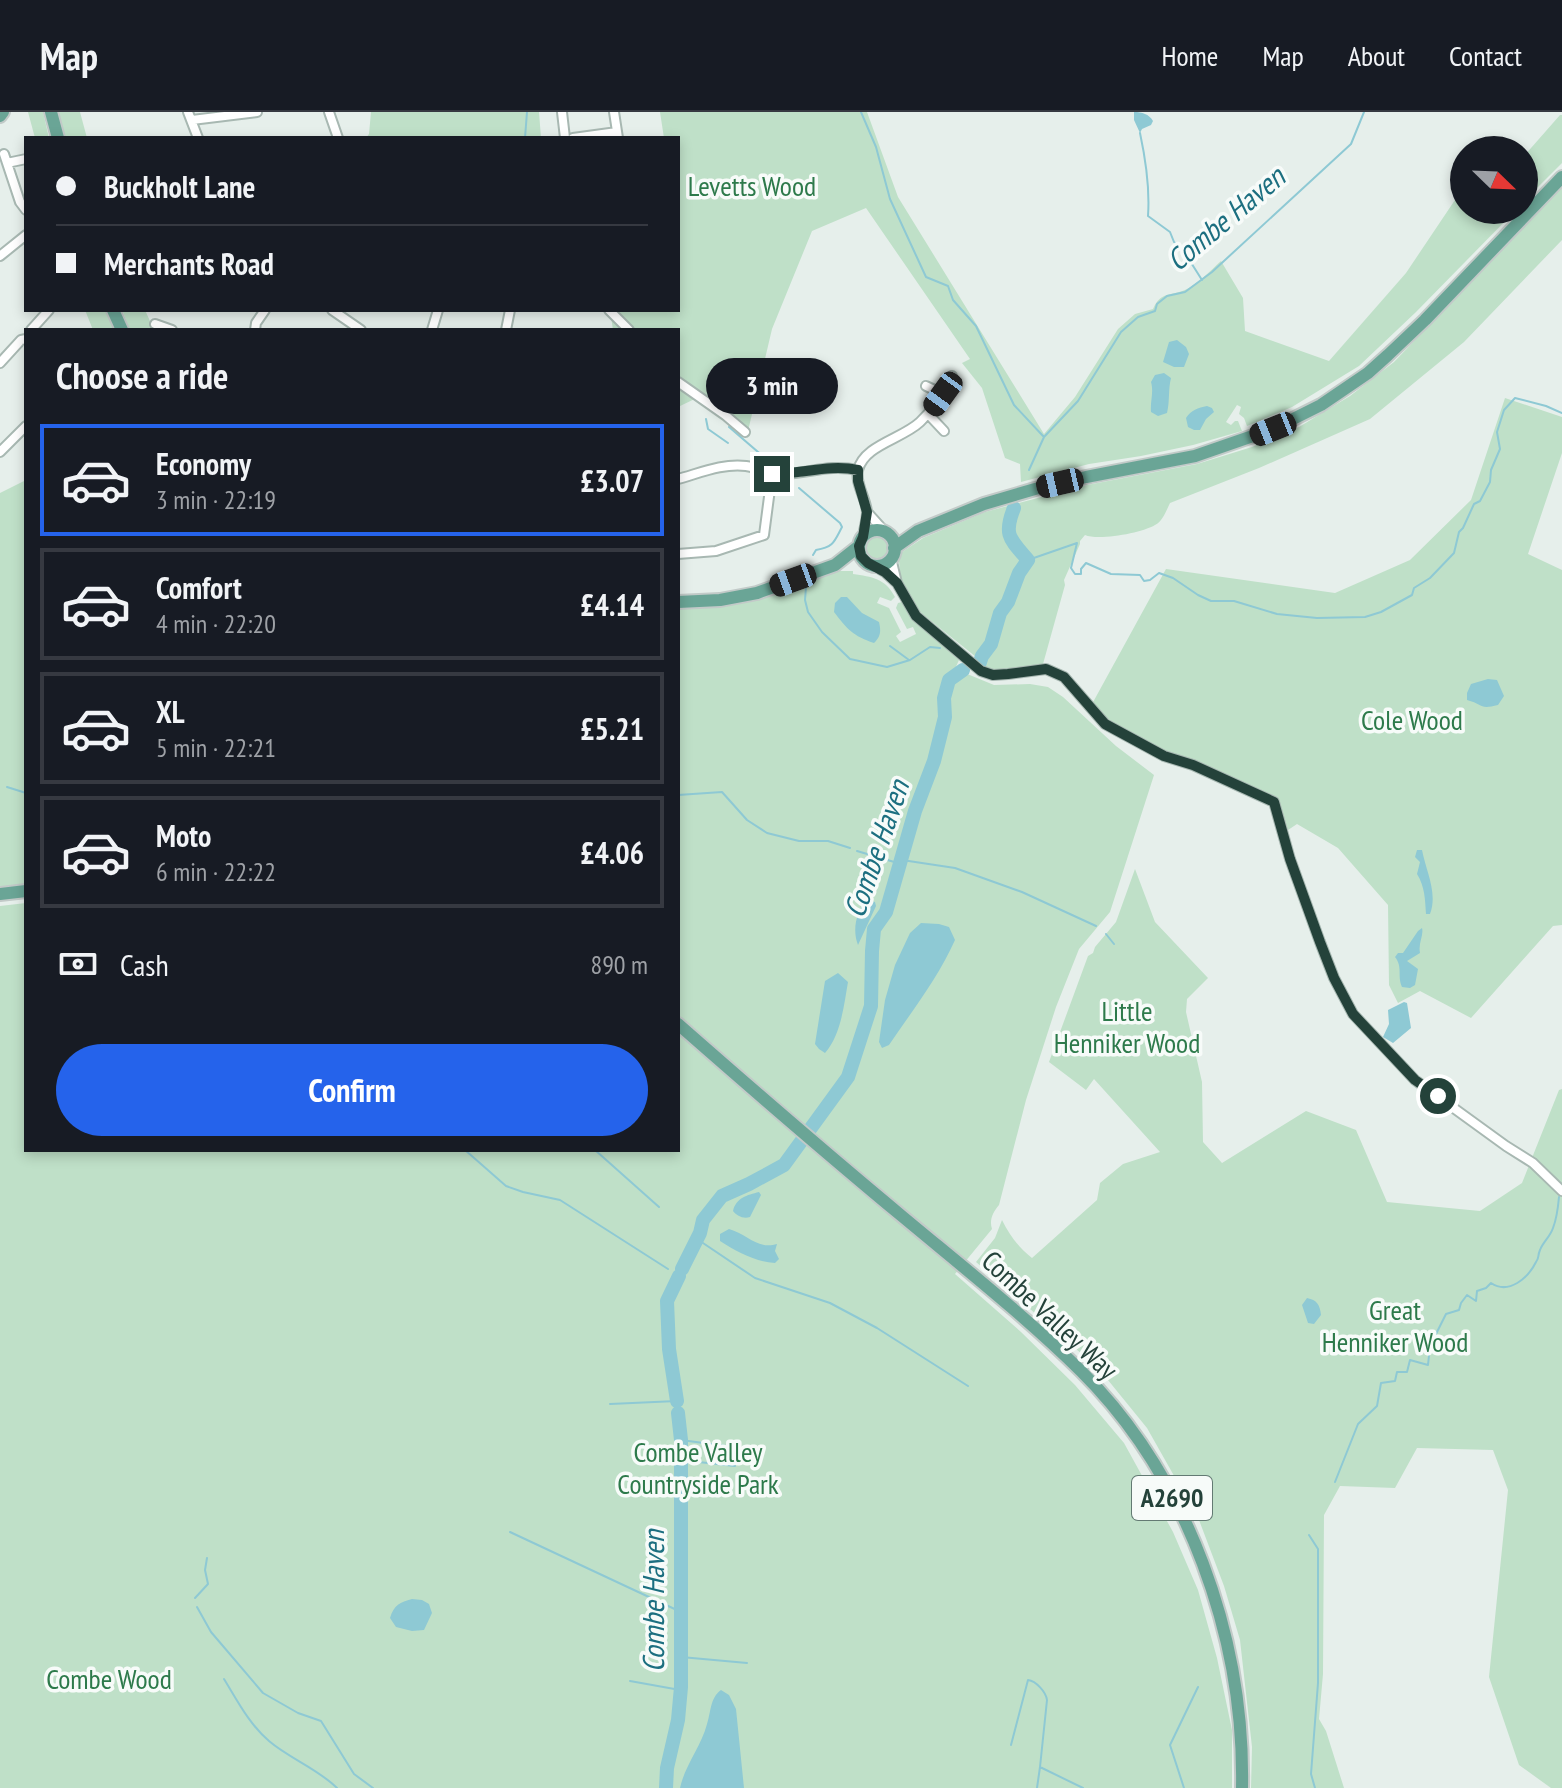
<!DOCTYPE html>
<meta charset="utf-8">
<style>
body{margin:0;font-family:"PT Sans Narrow",sans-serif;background:#20242c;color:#f1f3f6;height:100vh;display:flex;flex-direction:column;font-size:30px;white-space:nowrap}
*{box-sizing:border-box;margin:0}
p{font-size:26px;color:#9ea1a6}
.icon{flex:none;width:44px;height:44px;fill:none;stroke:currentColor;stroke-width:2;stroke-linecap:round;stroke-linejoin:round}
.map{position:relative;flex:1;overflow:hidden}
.side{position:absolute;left:24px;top:216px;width:656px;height:824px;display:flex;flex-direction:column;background:#171b24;border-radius:0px;box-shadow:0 4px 12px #0003}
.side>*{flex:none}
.guide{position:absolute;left:24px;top:24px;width:656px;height:176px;border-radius:0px;box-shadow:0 4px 12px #0003;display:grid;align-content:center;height:176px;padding:0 32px;background:#171b24}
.needle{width:52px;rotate:113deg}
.fabs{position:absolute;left:1450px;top:24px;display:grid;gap:16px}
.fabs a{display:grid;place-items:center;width:88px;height:88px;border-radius:50%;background:#171b24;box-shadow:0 4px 12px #0003;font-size:40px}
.end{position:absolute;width:36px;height:36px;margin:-18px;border:10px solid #24423a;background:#fff;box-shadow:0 0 0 4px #fff}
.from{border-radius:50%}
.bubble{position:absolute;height:56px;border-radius:28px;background:#171b24;box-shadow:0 4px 12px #0003;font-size:26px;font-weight:800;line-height:56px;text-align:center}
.car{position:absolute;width:24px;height:48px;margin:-24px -12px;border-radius:10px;box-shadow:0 0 6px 2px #0007;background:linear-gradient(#222 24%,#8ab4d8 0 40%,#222 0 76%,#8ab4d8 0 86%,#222 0)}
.guide b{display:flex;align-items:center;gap:28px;height:76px;font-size:30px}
.guide b+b{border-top:2px solid #363941}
.guide i{width:20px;height:20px;background:#f1f3f6}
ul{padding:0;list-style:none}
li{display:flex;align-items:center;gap:24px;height:112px;margin:0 16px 12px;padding:0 16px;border:4px solid #363941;border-radius:0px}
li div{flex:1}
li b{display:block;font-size:30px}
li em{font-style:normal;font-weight:800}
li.current{border-color:#2563eb}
li>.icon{width:72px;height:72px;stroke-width:1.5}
h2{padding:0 32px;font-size:36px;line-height:96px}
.pay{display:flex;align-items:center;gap:20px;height:88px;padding:0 32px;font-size:30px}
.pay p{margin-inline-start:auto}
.cta{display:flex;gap:16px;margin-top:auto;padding:16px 32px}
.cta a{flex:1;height:92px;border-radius:48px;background:#2563eb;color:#fff;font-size:32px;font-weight:800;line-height:92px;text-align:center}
header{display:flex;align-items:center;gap:48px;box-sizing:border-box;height:112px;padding:0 40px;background:#171b24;border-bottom:2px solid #363941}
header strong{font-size:38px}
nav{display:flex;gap:44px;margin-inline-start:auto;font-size:28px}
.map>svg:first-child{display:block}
.green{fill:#bfe0c8}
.water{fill:#8ec9d4}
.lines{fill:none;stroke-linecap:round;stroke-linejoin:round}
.stream{stroke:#8ec9d4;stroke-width:2}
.river{stroke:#8ec9d4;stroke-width:14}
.street-casing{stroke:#a8b8b2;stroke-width:12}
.primary-casing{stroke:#c2cac8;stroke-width:16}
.street{stroke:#fff;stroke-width:8}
.primary{stroke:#6aa596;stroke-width:12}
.route{stroke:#24423a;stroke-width:10}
.labels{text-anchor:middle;stroke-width:7;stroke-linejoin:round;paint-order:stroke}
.shield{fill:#f7fbf9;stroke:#637a73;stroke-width:2}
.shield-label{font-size:26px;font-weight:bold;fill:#24423a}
.park-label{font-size:28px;fill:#2d7a4b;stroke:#f7fbf9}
.street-label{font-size:28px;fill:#24423a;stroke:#f7fbf9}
.water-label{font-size:30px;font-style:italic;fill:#1c6f80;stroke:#f7fbf9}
</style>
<header>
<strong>Map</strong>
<nav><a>Home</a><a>Map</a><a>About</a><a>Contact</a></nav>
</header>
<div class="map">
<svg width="1562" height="1676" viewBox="0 0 1562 1676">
<rect width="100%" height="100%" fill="#e6efeb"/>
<!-- green -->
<path class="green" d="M28 0H43L49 26H35Z
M58 0H80L87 26H64Z
M371 0H539L541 26H366L369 22Z
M660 0H867L898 85 1044 322 1075 285 1118 217 1135 202 1153 197C1161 179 1171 184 1185 178 1198 172 1210 159 1221 149L1243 186 1245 219 1329 249 1406 161 1461 79 1464 80V98H1516L1416 200 1359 254 1292 295 1247 314 1244 306 1239 302 1241 295 1237 293 1226 310 1231 313 1235 309H1238L1242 319 1193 333 1141 344 1089 352 1021 370 1020 352 1005 346 982 276 962 251 970 247 866 96 812 119 772 217 748 319 703 283 678 295V218H613L610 198H678V26H664Z
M1560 3H1562V51L1524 89V44Z
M1562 75V128L1464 230 1370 307 1259 356 1170 391C1166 399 1163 409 1155 413 1142 421 1098 429 1085 423L1080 429V432L1064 468 1065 473 1043 552C1022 557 1003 563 982 556L976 545 920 500 901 468 899 449 902 440 923 426 985 400 1087 373 1197 352 1252 335 1299 315 1350 284 1394 250Z
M85 198H105L115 218H93Z
M122 198H145L154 218H130Z
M1505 286 1562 305V341L1528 442 1562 458V813L1553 814 1471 906 1420 879 1398 891 1389 873 1388 793 1338 736 1297 712 1288 718 1277 685 1195 649 1166 639 1108 609 1092 592 1166 457 1335 481 1410 448 1471 388Z
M26 368V771L17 775 0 777V381Z
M862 436a14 14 0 1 1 28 0a14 14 0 1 1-28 0Z
M838 459H853V462C872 465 885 466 895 485L891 489 880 485 877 491 889 496 901 520 896 524 900 530 916 522 913 515 907 517 896 496 898 491 902 490 913 506 959 548 955 557 994 573 1030 572 1048 575 1063 585 1116 634 1154 663 1110 800 1079 837 1056 895 1026 988 999 1093C993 1100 989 1108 992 1117L955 1162 1021 1220 1075 1273 1124 1331 1173 1420 1198 1478 1217 1546 1232 1618V1676H0V794L26 791V1038H678V497L722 495 742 491Z
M1135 757 1155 810 1208 866 1187 887 1186 900 1202 970 1203 1030 1222 1051 1306 999 1356 1018 1387 1090 1480 1099 1522 1071 1559 978 1562 977V1676H1551L1519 1653 1489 1565 1508 1378 1493 1338 1417 1336 1395 1376 1340 1374 1324 1403 1323 1562 1319 1607 1326 1619 1344 1676H1251L1252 1635 1240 1528 1224 1474 1199 1408 1147 1316 1099 1257 976 1150 995 1126 1002 1108C1010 1124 1019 1136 1032 1146L1097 1088 1100 1071 1123 1052 1160 1040 1094 967 1086 978 1049 950 1088 844 1093 841 1095 835 1116 810Z"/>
<!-- water -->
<path class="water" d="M1134 0C1142 0 1149 2 1153 9L1151 13 1142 17 1140 21 1134 8Z
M1177 228 1186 235 1189 242 1184 255H1174L1163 250 1169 230Z
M1164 261 1171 266C1168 278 1170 289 1167 301L1158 304 1151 300C1150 289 1154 281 1151 270L1155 263Z
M1207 294 1212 296 1214 300 1206 307 1200 318H1194L1188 315 1186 306C1191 298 1198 296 1207 294Z
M841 485H847L862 501 879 510C881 519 881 524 874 531 853 524 847 517 834 500L835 491Z
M1488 567 1497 568 1504 584 1498 593C1479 598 1483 592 1467 588V581L1471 572Z
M1417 738H1422C1426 759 1438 781 1430 802H1426C1425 787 1425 775 1417 762L1420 750 1415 745Z
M868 788 875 790 876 794 858 833C852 818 856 798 868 788Z
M921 811 939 812 949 815 955 828C938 866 912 899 889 933L882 936 879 930 885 888 895 853 910 821Z
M1422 816C1424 823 1418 831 1420 841L1407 849 1418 857 1415 873 1410 876 1402 875C1397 863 1403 855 1395 845L1398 841H1403L1418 819Z
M838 861 848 870C844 893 841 923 825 941L819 937 815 932 825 869Z
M1404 890 1407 891 1411 916 1393 931 1383 925 1389 912 1388 898Z
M759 1080 761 1083 750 1105C743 1107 737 1104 733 1099 736 1086 747 1083 759 1080Z
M729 1117C747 1122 758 1138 777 1132L775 1139 779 1147 775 1151C756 1150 737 1140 720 1129V1122Z
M1307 1186C1317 1188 1320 1193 1321 1203L1314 1212 1308 1211 1302 1193Z
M412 1487 422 1488 429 1492 432 1501 424 1518 412 1519 396 1515 390 1506C394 1493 400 1490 412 1487Z
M721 1578 729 1583 736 1597 744 1676H680C685 1653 701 1635 707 1612 711 1600 710 1586 721 1578Z"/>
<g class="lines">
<!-- stream -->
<path class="stream" d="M861 0 876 35 890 87 926 165 948 174 953 188 976 214 1014 293 1043 324
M1140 21C1146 49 1150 76 1148 104L1170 120 1174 130 1183 138 1202 168
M525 26 527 0
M706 307 708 317 728 331
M729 315 772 352
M1029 358 1044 325 1078 289 1121 220 1138 205 1155 199 1157 192 1167 184 1185 180 1212 160 1351 32 1364 0
M799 376 840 411 842 415C834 430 834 435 816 438L813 443
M1028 448 1077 431 1071 456 1075 462H1081V457L1086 451 1111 462 1140 463 1144 469 1150 468 1159 461 1173 466 1198 483 1211 489H1234L1277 502 1317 506 1365 505 1381 500 1412 483 1414 476 1430 466 1454 441 1459 420 1463 416 1474 392 1480 389 1490 370 1491 358 1500 337 1497 320 1504 298 1515 286 1546 294 1562 301
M806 475 805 488 808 500 822 520 850 547 887 555 910 548 930 535 940 536
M890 534 909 548
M7 675 26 681
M678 683 722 680 747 708 767 721 799 729H828L850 736
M857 739 901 752
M902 748 955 756 1022 780 1096 814
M1106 822 1114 832
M465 1038 506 1074 523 1080 560 1088 668 1157
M595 1038 659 1095
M697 1127 755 1166 830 1191 877 1216 968 1274
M610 1292 677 1289
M681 1328 741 1336
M680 1348 735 1354
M1335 1370 1358 1312 1377 1294 1381 1271 1395 1269 1397 1260H1407L1410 1248 1428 1253 1430 1234 1446 1202 1459 1198 1461 1191 1467 1183 1476 1189 1477 1179 1486 1176 1491 1171C1509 1183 1528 1166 1536 1150 1540 1144 1537 1145 1540 1138 1543 1130 1550 1125 1553 1116 1557 1106 1558 1096 1559 1085
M510 1420 681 1500
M1309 1423 1318 1437V1571L1311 1662 1315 1676
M195 1486 208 1472 205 1458 207 1446
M197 1495 211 1520 263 1581 298 1601 321 1609 354 1662 373 1676
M681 1545 747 1551
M224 1567C237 1588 249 1612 269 1629 290 1647 317 1656 337 1676
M630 1569 680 1578
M1011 1633 1028 1568C1036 1569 1046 1580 1047 1588L1040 1655
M1037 1676 1040 1655 1083 1676
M1184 1676 1170 1633 1198 1575"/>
<!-- river -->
<path class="river" d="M979 553 982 544 991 532 1000 501 1008 490 1019 461 1028 448C1010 427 1003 423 1014 396
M682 1157 700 1121 703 1108 722 1084 749 1072 784 1053 848 965 871 894 872 839 874 817 886 800 915 699 934 649 945 605 944 586 949 568 963 558
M677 1289 669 1237 667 1189 679 1164
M666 1676 667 1656 678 1608 681 1575V1328L678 1301"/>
<defs>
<path id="street" d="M188 0 198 26
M329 0 338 26
M562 0 565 26
M614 0 618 26
M192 8 257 0
M573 26 617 20
M4 42 20 90 26 98
M7 51 26 47
M0 144 26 123
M332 198 361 218
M609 198 629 218
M155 212 172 218
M31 218 49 198
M255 218 256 211 265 198
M432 218 438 198
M506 218 510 198
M0 251 21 228 26 227
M678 270 725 303 745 320
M926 274 943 282
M928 302 944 319
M0 340 26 314
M678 367C700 361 723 351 746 354 759 356 770 362 783 362 811 361 829 352 858 358
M867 400 885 420
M863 425C864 417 867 408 867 400 866 386 855 372 858 358 864 333 902 327 920 310 934 297 944 281 952 264
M678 442 716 439 764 423 772 362
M891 446 897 471
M873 453 885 460 897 471 916 504 981 559 993 563 1008 562 1046 557 1064 565 1105 612 1164 644 1193 653 1274 690 1290 747 1320 830 1334 866 1353 902 1415 968 1506 1034 1533 1051 1562 1079"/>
<path id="primary" d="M51 0 58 26
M0 4 3 0
M113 198 122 218
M859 436a18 18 0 1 1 36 0a18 18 0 1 1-36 0Z
M894 436 918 419 984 392 1035 377 1086 365 1195 344 1273 317 1321 293 1368 261 1388 243 1425 208 1562 65
M678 490 720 488 757 481 835 453 859 434
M0 782 26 779
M678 912C752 977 827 1042 903 1105 963 1155 1025 1204 1081 1259 1188 1365 1245 1527 1242 1676"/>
</defs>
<!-- street casing -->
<use href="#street" class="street-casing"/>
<!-- primary casing -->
<use href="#primary" class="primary-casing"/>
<!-- street -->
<use href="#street" class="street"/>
<!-- primary -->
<use href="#primary" class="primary"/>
</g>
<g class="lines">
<!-- route -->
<path class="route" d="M772 362C802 362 829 352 858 358V369L867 400 863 425 859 434 861 444 868 451 885 460 897 471 916 504 981 559 993 563 1008 562 1046 557 1064 565 1105 612 1164 644 1193 653 1274 690 1290 747 1320 830 1334 866 1353 902 1415 968 1438 984"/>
</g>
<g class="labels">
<!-- shield labels -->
<rect class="shield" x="1132" y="1364" width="80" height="44" rx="6"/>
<g class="shield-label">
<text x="1172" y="1395">A2690</text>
</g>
<!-- park labels -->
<g class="park-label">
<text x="752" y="84">Levetts Wood</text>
<text x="1412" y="618">Cole Wood</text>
<text x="1127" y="909">Little<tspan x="1127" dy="32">Henniker Wood</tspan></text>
<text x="1395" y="1208">Great<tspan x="1395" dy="32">Henniker Wood</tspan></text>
<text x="698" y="1350">Combe Valley<tspan x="698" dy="32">Countryside Park</tspan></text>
<text x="109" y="1577">Combe Wood</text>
</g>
<!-- street labels -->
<g class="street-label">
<text transform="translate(1050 1203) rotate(43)" y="10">Combe Valley Way</text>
</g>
<!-- water labels -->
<g class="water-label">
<text transform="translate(1226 107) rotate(-40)" y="10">Combe Haven</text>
<text transform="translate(877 737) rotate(-71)" y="10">Combe Haven</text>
<text transform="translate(654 1489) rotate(-90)" y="10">Combe Haven</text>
</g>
</g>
</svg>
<div class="fabs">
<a><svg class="needle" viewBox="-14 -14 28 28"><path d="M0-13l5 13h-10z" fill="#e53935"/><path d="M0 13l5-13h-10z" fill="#9ea1a6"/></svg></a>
</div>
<i class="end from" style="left:1438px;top:984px"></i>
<i class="end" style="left:772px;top:362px"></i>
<div class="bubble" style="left:706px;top:246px;width:132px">3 min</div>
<i class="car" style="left:943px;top:282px;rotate:216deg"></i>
<i class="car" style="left:1273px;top:317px;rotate:248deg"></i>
<i class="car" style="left:1060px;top:371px;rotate:257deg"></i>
<i class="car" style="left:793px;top:468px;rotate:250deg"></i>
<div class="guide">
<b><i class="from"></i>Buckholt Lane</b>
<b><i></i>Merchants Road</b>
</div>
<section class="side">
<h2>Choose a ride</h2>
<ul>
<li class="current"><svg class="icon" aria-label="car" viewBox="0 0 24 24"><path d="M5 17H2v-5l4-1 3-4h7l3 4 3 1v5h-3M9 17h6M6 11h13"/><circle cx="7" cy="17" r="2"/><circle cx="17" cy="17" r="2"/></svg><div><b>Economy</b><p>3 min · 22:19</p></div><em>£3.07</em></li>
<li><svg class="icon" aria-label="car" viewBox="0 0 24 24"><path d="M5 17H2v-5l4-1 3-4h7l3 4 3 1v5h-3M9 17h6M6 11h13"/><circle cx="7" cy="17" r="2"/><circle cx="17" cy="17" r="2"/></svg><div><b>Comfort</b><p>4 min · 22:20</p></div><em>£4.14</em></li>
<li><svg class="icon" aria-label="car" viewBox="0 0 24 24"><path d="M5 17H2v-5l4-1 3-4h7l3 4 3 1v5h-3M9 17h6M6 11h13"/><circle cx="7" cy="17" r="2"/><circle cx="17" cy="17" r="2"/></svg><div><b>XL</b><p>5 min · 22:21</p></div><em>£5.21</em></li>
<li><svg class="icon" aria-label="car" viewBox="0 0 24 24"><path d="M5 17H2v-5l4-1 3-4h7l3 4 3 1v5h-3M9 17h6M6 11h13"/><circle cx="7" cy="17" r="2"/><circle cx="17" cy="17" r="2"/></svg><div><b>Moto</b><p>6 min · 22:22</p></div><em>£4.06</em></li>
</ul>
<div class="pay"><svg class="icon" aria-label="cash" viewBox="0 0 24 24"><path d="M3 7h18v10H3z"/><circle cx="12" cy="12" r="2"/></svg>Cash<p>890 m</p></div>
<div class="cta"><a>Confirm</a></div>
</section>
</div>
